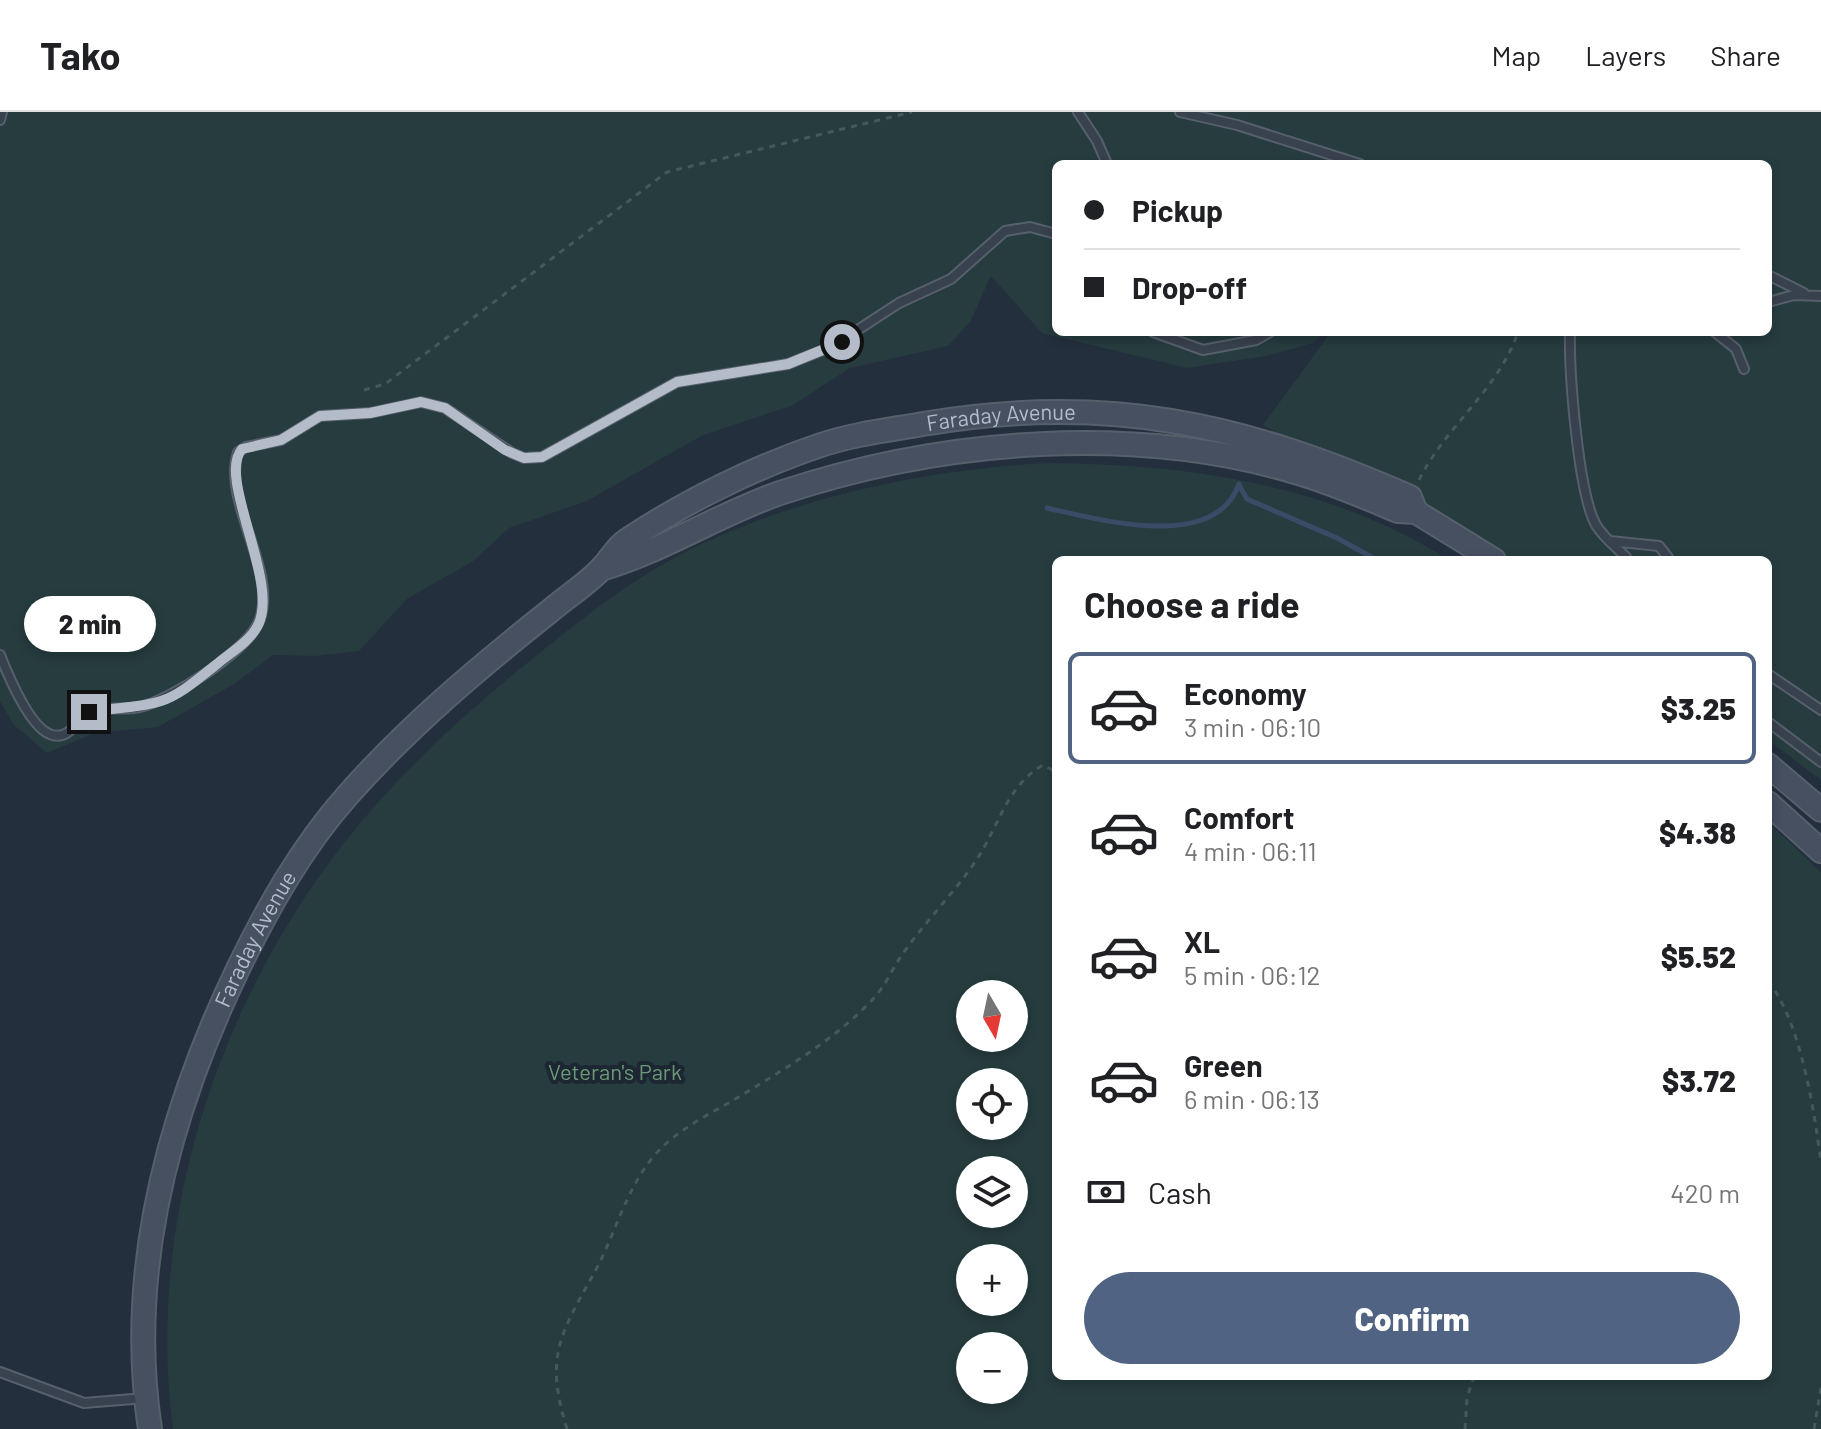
<!DOCTYPE html>
<meta charset="utf-8">
<style>
body{margin:0;font-family:Barlow,sans-serif;background:#f2f2f2;color:#202124;height:100vh;display:flex;flex-direction:column;font-size:30px;white-space:nowrap}
*{box-sizing:border-box;margin:0}
p{font-size:26px;color:#757577}
.icon{flex:none;width:44px;height:44px;fill:none;stroke:currentColor;stroke-width:2;stroke-linecap:round;stroke-linejoin:round}
.map{position:relative;flex:1;overflow:hidden}
.drawer{position:absolute;left:1052px;top:444px;width:720px;height:824px;display:flex;flex-direction:column;background:#fff;border-radius:12px;box-shadow:0 4px 12px #0003}
.drawer>*{flex:none}
.guide{position:absolute;left:1052px;top:48px;width:720px;height:176px;border-radius:12px;box-shadow:0 4px 12px #0003;display:grid;align-content:center;height:176px;padding:0 32px;background:#fff}
.needle{width:52px;rotate:171deg}
.fabs{position:absolute;left:956px;top:868px;display:grid;gap:16px}
.fabs a{display:grid;place-items:center;width:72px;height:72px;border-radius:50%;background:#fff;box-shadow:0 4px 12px #0003;font-size:40px}
.end{position:absolute;width:36px;height:36px;margin:-18px;border:10px solid #b4bcc9;background:#111;box-shadow:0 0 0 4px #111}
.from{border-radius:50%}
.bubble{position:absolute;height:56px;border-radius:28px;background:#fff;box-shadow:0 4px 12px #0003;font-size:26px;font-weight:800;line-height:56px;text-align:center}
.guide b{display:flex;align-items:center;gap:28px;height:76px;font-size:30px}
.guide b+b{border-top:2px solid #e0e0e0}
.guide i{width:20px;height:20px;background:#202124}
ul{padding:0;list-style:none}
li{display:flex;align-items:center;gap:24px;height:112px;margin:0 16px 12px;padding:0 16px;border:4px solid transparent;border-radius:12px}
li div{flex:1}
li b{display:block;font-size:30px}
li em{font-style:normal;font-weight:800}
li.on{border-color:#506383}
li>.icon{width:72px;height:72px;stroke-width:1.5}
h2{padding:0 32px;font-size:36px;line-height:96px}
.pay{display:flex;align-items:center;gap:20px;height:88px;padding:0 32px;font-size:30px}
.pay p{margin-inline-start:auto}
.cta{display:flex;gap:16px;margin-top:auto;padding:16px 32px}
.cta a{flex:1;height:92px;border-radius:48px;background:#506383;color:#fff;font-size:32px;font-weight:800;line-height:92px;text-align:center}
header{display:flex;align-items:center;gap:48px;box-sizing:border-box;height:112px;padding:0 40px;background:#fff;border-bottom:2px solid #e0e0e0}
header strong{font-size:38px}
nav{display:flex;gap:44px;margin-inline-start:auto;font-size:28px}
.map>svg:first-child{display:block}
.green{fill:#263c3f;fill-rule:evenodd}
.lines{fill:none;stroke-linecap:round;stroke-linejoin:round}
.stream{stroke:#394c67;stroke-width:5}
.lane-casing{stroke:#565f6c;stroke-width:12}
.secondary-casing{stroke:#565f6c;stroke-width:26}
.path{stroke:#44595c;stroke-width:3;stroke-dasharray:6 6;stroke-linecap:butt}
.lane{stroke:#38414e;stroke-width:8}
.secondary{stroke:#465061;stroke-width:22}
.route{stroke:#b4bcc9;stroke-width:10}
.labels{text-anchor:middle;stroke-width:8;stroke-linejoin:round;paint-order:stroke}
.street-label{font-size:22px;fill:#b4bcc9;stroke:#1d2633}
.park-label{font-size:22px;fill:#6b9a76;stroke:#1d2633}
</style>
<header>
<strong>Tako</strong>
<nav><a>Map</a><a>Layers</a><a>Share</a></nav>
</header>
<div class="map">
<svg width="1821" height="1317" viewBox="0 0 1821 1317">
<rect width="100%" height="100%" fill="#242f3e"/>
<!-- green -->
<path class="green" d="M0 0H1821V668L1768 628V448H1512L1263 313 1331 220H1768V52H1056V220H1324L1313 231 1266 244 1187 256 1042 221 991 164 970 210 948 234 850 256 793 293 703 323 587 389 509 416 472 450 408 486 359 539 316 544 273 543 234 572 158 615 94 621 47 641 13 612 0 589Z
M1045 351C1185 352 1328 371 1449 448H1056V1264H1768V710L1821 760V1317H173C146 1111 217 893 344 731 398 663 459 606 526 552 584 505 638 461 706 430 814 381 927 358 1045 351ZM1014 882V926H970V882ZM1014 970V1014H970V970ZM1014 1058V1102H970V1058ZM1014 1146V1190H970V1146ZM1014 1234V1278H970V1234Z"/>
<g class="lines">
<!-- stream -->
<path class="stream" d="M1239 373 1247 387 1337 426 1377 448
M1047 396C1101 408 1215 440 1239 372"/>
<defs>
<path id="lane" d="M1078 0 1097 29 1107 52
M1180 0 1237 13 1360 52
M0 8 2 0
M1768 163 1804 181
M1768 190 1794 183 1821 184
M1153 220 1203 238 1256 228 1270 220
M1570 220C1569 259 1578 381 1596 413 1603 425 1616 435 1626 445L1624 448
M1715 220 1736 237 1744 257
M1610 429 1659 434 1670 448
M0 543C8 563 30 617 52 623 73 628 75 605 91 599 106 595 124 598 140 595 171 588 250 538 260 507 277 457 222 390 238 340L246 335 281 328 320 304 370 301 421 290 445 296 512 341 524 346 542 345 677 270 788 252 833 234 899 191 951 167 1005 119 1030 115 1056 122
M1768 562 1821 598
M1768 610 1821 650
M0 1260 84 1291 145 1286"/>
<g id="secondary">
<path d="M601 457C663 439 719 402 780 381 942 327 1137 311 1302 362 1335 372 1367 386 1398 399L1416 400 1494 448"/>
<path d="M1768 653 1821 698"/>
<path d="M1768 691 1821 739"/>
<path id="s1" d="M150 1317C126 1160 169 1001 237 859 267 797 301 736 347 684 408 615 478 556 550 499 566 485 586 473 601 457 610 448 616 436 626 429 684 390 755 355 821 333 854 322 889 318 923 312 1106 281 1242 311 1410 385L1416 400"/>
</g>
</defs>
<!-- lane casing -->
<use href="#lane" class="lane-casing"/>
<!-- secondary casing -->
<use href="#secondary" class="secondary-casing"/>
<!-- path -->
<path class="path" d="M364 278 385 272 667 60 912 0
M1419 368C1445 315 1499 277 1518 220
M1768 869C1801 910 1814 998 1821 1050
M567 1317C545 1246 559 1224 593 1163 615 1124 624 1081 653 1045 674 1020 704 1005 732 989 781 959 834 929 874 886 886 873 893 855 904 840 926 809 953 782 975 750 998 717 1006 674 1043 653L1056 660
M1465 1317 1467 1286 1474 1264
M1814 1317 1821 1276"/>
<!-- lane -->
<use href="#lane" class="lane"/>
<!-- secondary -->
<use href="#secondary" class="secondary"/>
</g>
<g class="lines">
<!-- route -->
<path class="route" d="M89 600C113 595 137 597 161 589 182 582 200 565 217 552 230 541 249 530 257 515 282 473 216 366 242 337L281 328 320 304 370 301 421 290 445 296 505 338 524 346 542 345 677 270 788 252 842 230"/>
</g>
<g class="labels">
<!-- street labels -->
<g class="street-label">
<text dy="8" stroke="none"><textPath href="#s1" startOffset="1460">Faraday Avenue</textPath></text>
<text dy="8" stroke="none"><textPath href="#s1" startOffset="510">Faraday Avenue</textPath></text>
</g>
<!-- park labels -->
<g class="park-label">
<text x="615" y="968">Veteran's Park</text>
</g>
</g>
</svg>
<div class="fabs">
<a><svg class="needle" viewBox="-14 -14 28 28"><path d="M0-13l5 13h-10z" fill="#e53935"/><path d="M0 13l5-13h-10z" fill="#757577"/></svg></a>
<a><svg class="icon" aria-label="locate" viewBox="0 0 24 24"><circle cx="12" cy="12" r="6"/><path d="M12 2v4M12 18v4M2 12h4M18 12h4"/></svg></a>
<a><svg class="icon" aria-label="layers" viewBox="0 0 24 24"><path d="M12 4l9 5-9 5-9-5zM3 14l9 5 9-5"/></svg></a>
<a>+</a>
<a>−</a>
</div>
<i class="end from" style="left:842px;top:230px"></i>
<i class="end" style="left:89px;top:600px"></i>
<div class="bubble" style="left:24px;top:484px;width:132px">2 min</div>
<div class="guide">
<b><i class="from"></i>Pickup</b>
<b><i></i>Drop-off</b>
</div>
<section class="drawer">
<h2>Choose a ride</h2>
<ul>
<li class="on"><svg class="icon" aria-label="car" viewBox="0 0 24 24"><path d="M5 17H2v-5l4-1 3-4h7l3 4 3 1v5h-3M9 17h6M6 11h13"/><circle cx="7" cy="17" r="2"/><circle cx="17" cy="17" r="2"/></svg><div><b>Economy</b><p>3 min · 06:10</p></div><em>$3.25</em></li>
<li><svg class="icon" aria-label="car" viewBox="0 0 24 24"><path d="M5 17H2v-5l4-1 3-4h7l3 4 3 1v5h-3M9 17h6M6 11h13"/><circle cx="7" cy="17" r="2"/><circle cx="17" cy="17" r="2"/></svg><div><b>Comfort</b><p>4 min · 06:11</p></div><em>$4.38</em></li>
<li><svg class="icon" aria-label="car" viewBox="0 0 24 24"><path d="M5 17H2v-5l4-1 3-4h7l3 4 3 1v5h-3M9 17h6M6 11h13"/><circle cx="7" cy="17" r="2"/><circle cx="17" cy="17" r="2"/></svg><div><b>XL</b><p>5 min · 06:12</p></div><em>$5.52</em></li>
<li><svg class="icon" aria-label="car" viewBox="0 0 24 24"><path d="M5 17H2v-5l4-1 3-4h7l3 4 3 1v5h-3M9 17h6M6 11h13"/><circle cx="7" cy="17" r="2"/><circle cx="17" cy="17" r="2"/></svg><div><b>Green</b><p>6 min · 06:13</p></div><em>$3.72</em></li>
</ul>
<div class="pay"><svg class="icon" aria-label="cash" viewBox="0 0 24 24"><path d="M3 7h18v10H3z"/><circle cx="12" cy="12" r="2"/></svg>Cash<p>420 m</p></div>
<div class="cta"><a>Confirm</a></div>
</section>
</div>
